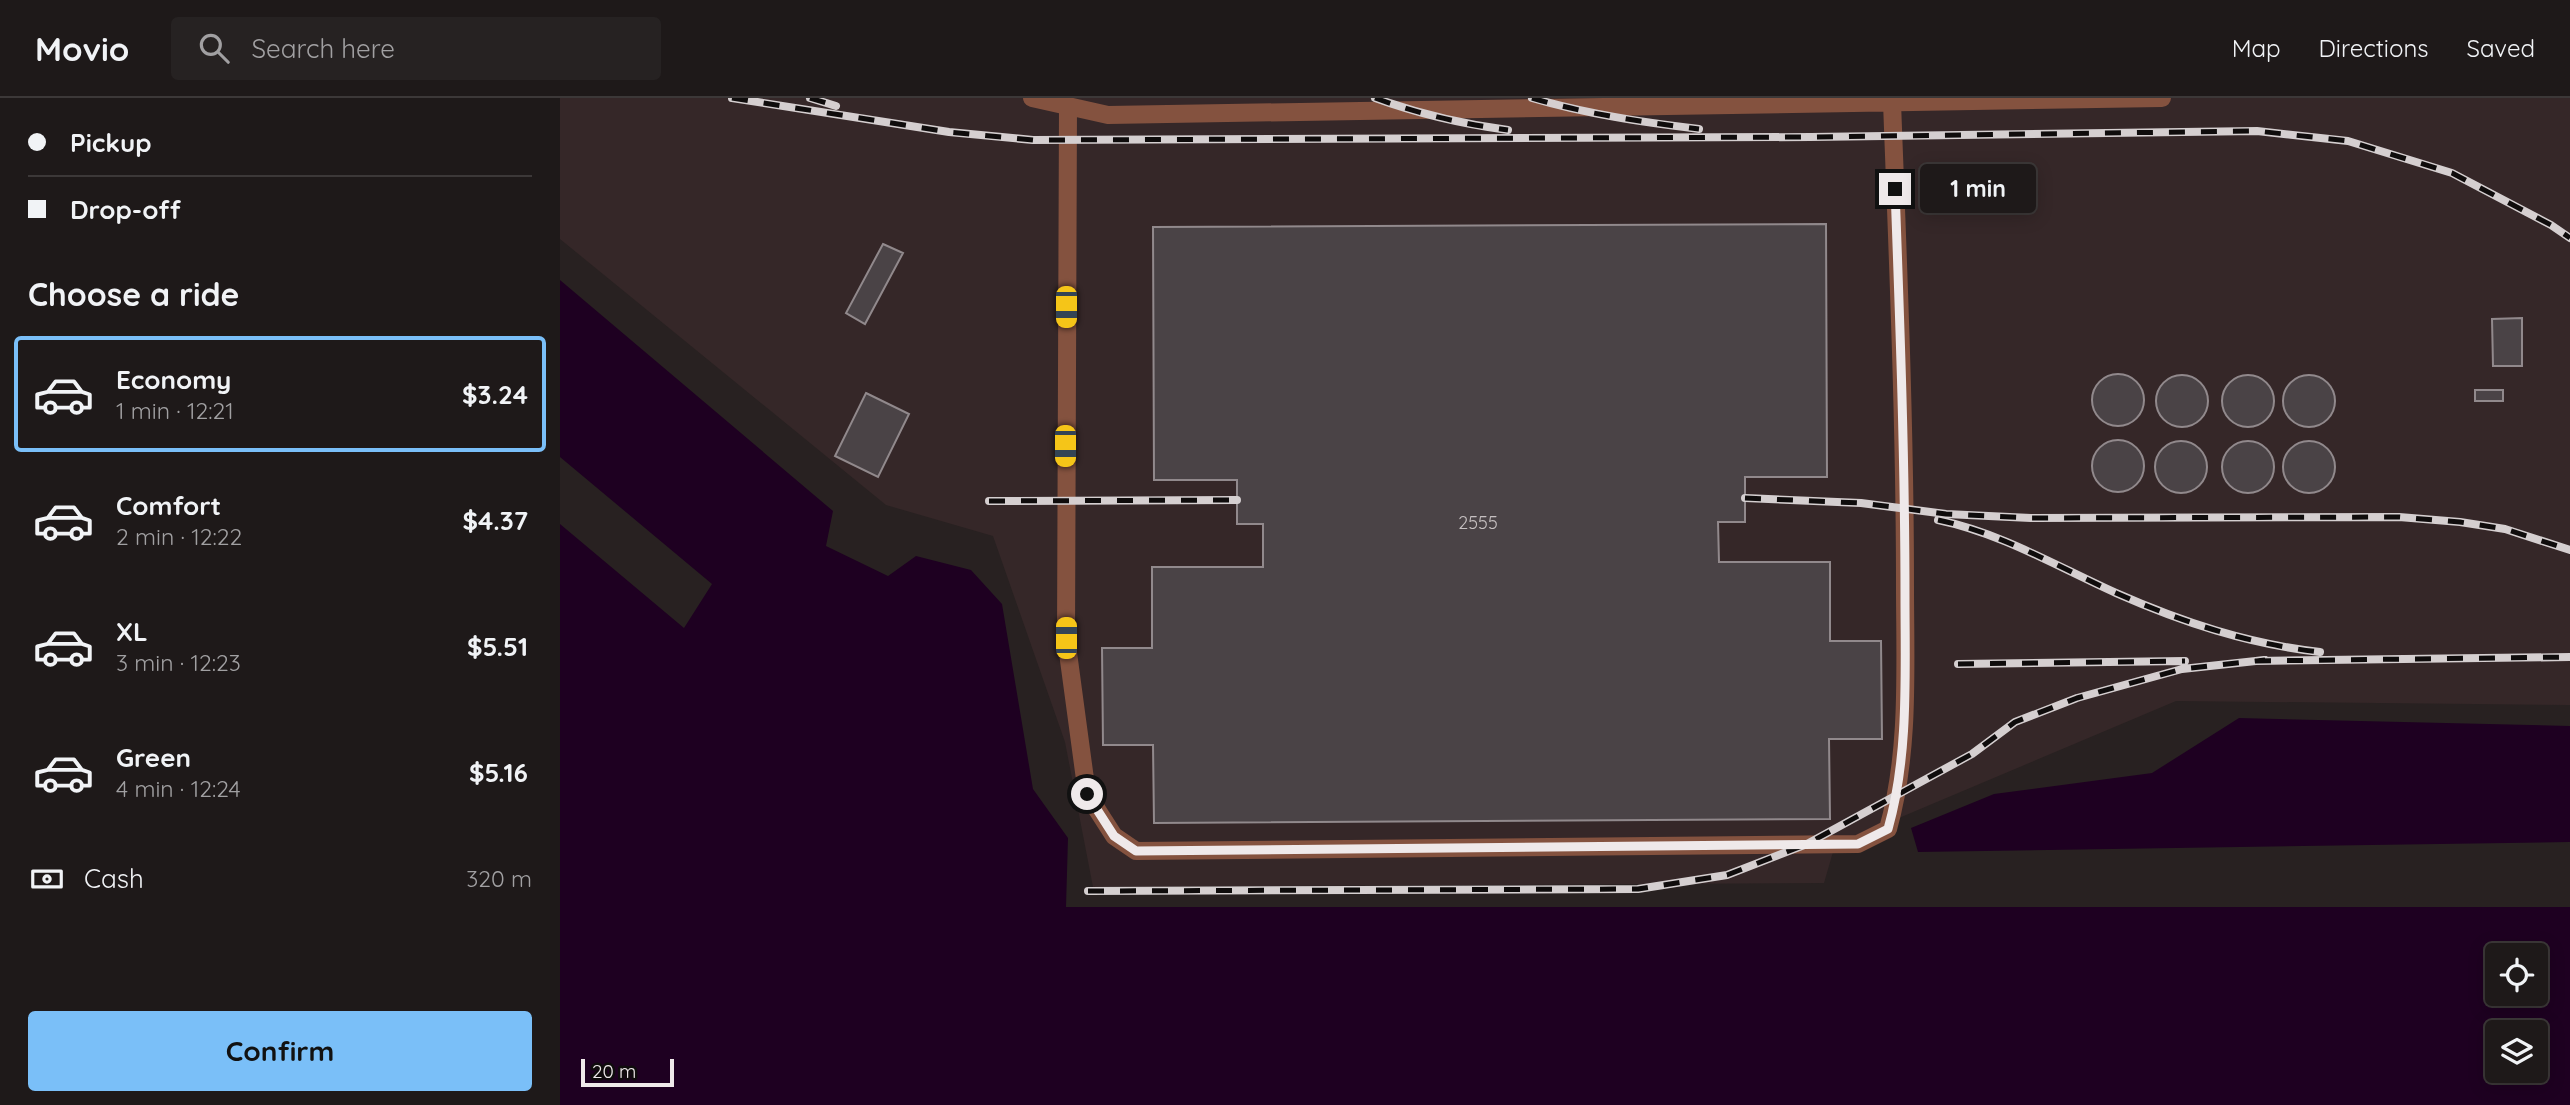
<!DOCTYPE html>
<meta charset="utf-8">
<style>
body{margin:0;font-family:Quicksand,sans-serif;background:#262222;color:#f1f3f6;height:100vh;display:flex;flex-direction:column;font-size:26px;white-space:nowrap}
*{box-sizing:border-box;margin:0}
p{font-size:23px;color:#a1a0a2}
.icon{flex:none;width:38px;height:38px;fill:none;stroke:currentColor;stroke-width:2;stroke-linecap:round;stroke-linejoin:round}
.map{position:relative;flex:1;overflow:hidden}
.sheet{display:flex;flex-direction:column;background:#1e1919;width:560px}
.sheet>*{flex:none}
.guide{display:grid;align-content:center;height:154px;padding:0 28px;background:#1e1919}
.tools{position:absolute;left:1925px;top:845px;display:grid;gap:14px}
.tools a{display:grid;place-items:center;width:63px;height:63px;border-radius:7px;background:#1e1919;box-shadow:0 4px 18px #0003,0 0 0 2px #3c3838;font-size:35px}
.scale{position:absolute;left:21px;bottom:18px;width:93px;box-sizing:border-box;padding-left:7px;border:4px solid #efe9ea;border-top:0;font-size:19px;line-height:24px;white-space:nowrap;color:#efe9ea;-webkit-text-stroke:5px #0f0c0c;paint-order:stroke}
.end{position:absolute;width:32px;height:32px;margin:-16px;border:9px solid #efe9ea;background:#111;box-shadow:0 0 0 4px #111}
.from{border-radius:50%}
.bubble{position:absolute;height:49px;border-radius:7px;background:#1e1919;box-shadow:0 4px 18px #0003,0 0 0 2px #3c3838;font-size:23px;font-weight:700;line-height:49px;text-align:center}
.car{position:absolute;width:21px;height:42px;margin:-21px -10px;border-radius:9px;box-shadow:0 0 5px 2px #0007;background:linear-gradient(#f5c518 24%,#345 0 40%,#f5c518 0 76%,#345 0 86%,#f5c518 0)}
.guide b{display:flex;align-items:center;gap:24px;height:66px;font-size:26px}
.guide b+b{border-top:2px solid #3c3838}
.guide i{width:18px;height:18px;background:#f1f3f6}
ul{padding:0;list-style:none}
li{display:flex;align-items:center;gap:21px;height:116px;margin:0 14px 10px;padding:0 14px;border:4px solid transparent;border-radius:7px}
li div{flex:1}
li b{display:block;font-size:26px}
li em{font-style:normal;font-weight:700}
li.on{border-color:#7abff8}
li>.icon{width:63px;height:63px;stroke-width:1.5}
h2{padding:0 28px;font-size:32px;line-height:84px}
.pay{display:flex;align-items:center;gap:18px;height:77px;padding:0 28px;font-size:26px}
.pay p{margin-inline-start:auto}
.cta{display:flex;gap:14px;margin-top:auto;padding:14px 28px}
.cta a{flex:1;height:80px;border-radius:7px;background:#7abff8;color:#111;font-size:28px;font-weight:700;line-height:80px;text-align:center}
header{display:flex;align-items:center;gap:42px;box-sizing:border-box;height:98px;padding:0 35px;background:#1e1919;border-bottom:2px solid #3c3838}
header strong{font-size:33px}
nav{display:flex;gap:38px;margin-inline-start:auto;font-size:24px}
.search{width:490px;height:63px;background:#262222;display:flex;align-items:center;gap:18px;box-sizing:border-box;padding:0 24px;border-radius:7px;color:#a1a0a2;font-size:26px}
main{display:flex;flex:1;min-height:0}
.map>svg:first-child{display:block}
.built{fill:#352728}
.water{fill:#1e0021;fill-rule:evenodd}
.building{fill:#4a4346;stroke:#91898c;stroke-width:2}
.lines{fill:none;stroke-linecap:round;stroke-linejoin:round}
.lane{stroke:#84523f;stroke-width:18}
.rail-casing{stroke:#d5cfd0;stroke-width:8}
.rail{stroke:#0f0c0c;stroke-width:5;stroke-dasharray:16;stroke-linecap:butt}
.route{stroke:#efe9ea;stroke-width:9}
.labels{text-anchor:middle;stroke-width:5;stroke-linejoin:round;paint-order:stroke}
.number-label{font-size:18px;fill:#c6c0c1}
</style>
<header>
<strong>Movio</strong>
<div class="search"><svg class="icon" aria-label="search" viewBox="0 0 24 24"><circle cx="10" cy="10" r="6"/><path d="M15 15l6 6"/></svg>Search here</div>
<nav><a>Map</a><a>Directions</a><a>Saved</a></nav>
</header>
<main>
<section class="sheet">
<div class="guide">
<b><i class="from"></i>Pickup</b>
<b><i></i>Drop-off</b>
</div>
<h2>Choose a ride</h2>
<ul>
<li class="on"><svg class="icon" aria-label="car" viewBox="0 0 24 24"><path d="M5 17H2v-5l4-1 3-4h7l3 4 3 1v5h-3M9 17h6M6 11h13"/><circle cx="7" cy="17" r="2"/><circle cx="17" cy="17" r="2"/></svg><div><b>Economy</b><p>1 min · 12:21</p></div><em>$3.24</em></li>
<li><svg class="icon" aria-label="car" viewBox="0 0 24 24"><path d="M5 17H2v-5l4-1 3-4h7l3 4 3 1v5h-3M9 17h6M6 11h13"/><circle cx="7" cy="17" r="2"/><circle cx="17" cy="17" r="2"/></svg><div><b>Comfort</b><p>2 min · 12:22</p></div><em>$4.37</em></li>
<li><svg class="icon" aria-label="car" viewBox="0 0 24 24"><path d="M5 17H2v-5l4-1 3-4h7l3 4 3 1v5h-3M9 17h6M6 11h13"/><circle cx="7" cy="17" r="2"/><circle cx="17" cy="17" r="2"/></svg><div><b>XL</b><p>3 min · 12:23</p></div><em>$5.51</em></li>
<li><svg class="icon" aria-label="car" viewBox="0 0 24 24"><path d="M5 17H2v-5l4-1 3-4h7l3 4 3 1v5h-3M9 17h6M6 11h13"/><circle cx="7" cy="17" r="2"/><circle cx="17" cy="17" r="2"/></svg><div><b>Green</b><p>4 min · 12:24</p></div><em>$5.16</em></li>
</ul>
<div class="pay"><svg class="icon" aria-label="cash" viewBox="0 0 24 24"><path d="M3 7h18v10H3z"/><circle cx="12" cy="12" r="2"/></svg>Cash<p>320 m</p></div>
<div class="cta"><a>Confirm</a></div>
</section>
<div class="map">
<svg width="2010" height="1007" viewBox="0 0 2010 1007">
<rect width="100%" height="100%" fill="#282121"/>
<!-- built -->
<path class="built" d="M0 0H2010V607L1616 603 1275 747 1264 785 533 789 505 644 433 438 326 407 0 141Z"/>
<!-- water -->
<path class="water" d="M0 182 273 413 266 448 328 478 356 458 411 472 442 506 473 691 508 740 506 809H2010V1007H0V426L124 530 152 486 0 359ZM1937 858H1976V896H1937ZM1976 934V973H1937V934Z
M1679 620 2010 628V744L1358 754 1351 730 1434 696 1592 675Z"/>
<!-- building -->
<path class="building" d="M1266 126 1267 379H1185V424H1158L1159 464H1270V543H1321L1322 641H1269L1270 721 594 725 593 647H543L542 550H592V469H703V426H677V382H594L593 129Z
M323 146 343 155 305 226 286 215Z
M1962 220V268H1933L1932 221Z
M1532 302a26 26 0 1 1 52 0a26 26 0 1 1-52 0Z
M1596 303a26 26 0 1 1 52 0a26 26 0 1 1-52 0Z
M1662 303a26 26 0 1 1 52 0a26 26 0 1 1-52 0Z
M1723 303a26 26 0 1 1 52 0a26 26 0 1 1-52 0Z
M1915 292H1943V303H1915Z
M306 295 349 316 318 379 275 358Z
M1532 368a26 26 0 1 1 52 0a26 26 0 1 1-52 0Z
M1595 369a26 26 0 1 1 52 0a26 26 0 1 1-52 0Z
M1662 369a26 26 0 1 1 52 0a26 26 0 1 1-52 0Z
M1723 369a26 26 0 1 1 52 0a26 26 0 1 1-52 0Z"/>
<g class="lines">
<!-- lane -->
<path class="lane" d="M472 0 548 17 1602 0
M508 8 506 540 527 696 554 738 576 753 1298 746 1328 731C1350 653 1345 568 1345 488 1345 327 1338 165 1332 4"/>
<defs>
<path id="rail" d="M172 0 389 34 473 42 1251 39 1697 33 1788 43 1892 75 1991 127 2010 140
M250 0 276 8
M815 0C859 16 902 26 948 32
M972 0C1026 16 1082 24 1139 31
M1185 400 1301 405 1386 416 1471 420 1839 419 1900 424 1945 431 2010 452
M429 403 677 402
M1378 422C1441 435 1498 469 1556 495 1622 524 1688 546 1760 554
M1695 563 2010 559
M1398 566 1625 563
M528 793 1078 791 1167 777 1247 746 1412 656 1455 624 1517 600 1622 571 1705 562"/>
</defs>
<!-- rail casing -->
<use href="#rail" class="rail-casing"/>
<!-- rail -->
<use href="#rail" class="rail"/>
</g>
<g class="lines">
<!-- route -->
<path class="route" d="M527 696 554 738 576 753 1298 746 1328 731C1349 657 1345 576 1345 499 1345 363 1340 227 1335 91"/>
</g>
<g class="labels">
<!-- number labels -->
<g class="number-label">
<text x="918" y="431">2555</text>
</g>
</g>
</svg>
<div class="tools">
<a><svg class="icon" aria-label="locate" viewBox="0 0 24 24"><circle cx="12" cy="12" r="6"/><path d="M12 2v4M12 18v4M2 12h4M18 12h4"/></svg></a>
<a><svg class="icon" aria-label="layers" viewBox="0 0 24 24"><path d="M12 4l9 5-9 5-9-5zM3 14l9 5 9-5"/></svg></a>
</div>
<div class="scale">20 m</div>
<i class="end from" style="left:527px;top:696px"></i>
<i class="end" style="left:1335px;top:91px"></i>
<div class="bubble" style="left:1360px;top:66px;width:116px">1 min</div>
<i class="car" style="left:506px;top:209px;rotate:180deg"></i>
<i class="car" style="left:505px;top:348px;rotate:180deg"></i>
<i class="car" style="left:506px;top:540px;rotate:0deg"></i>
</div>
</main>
